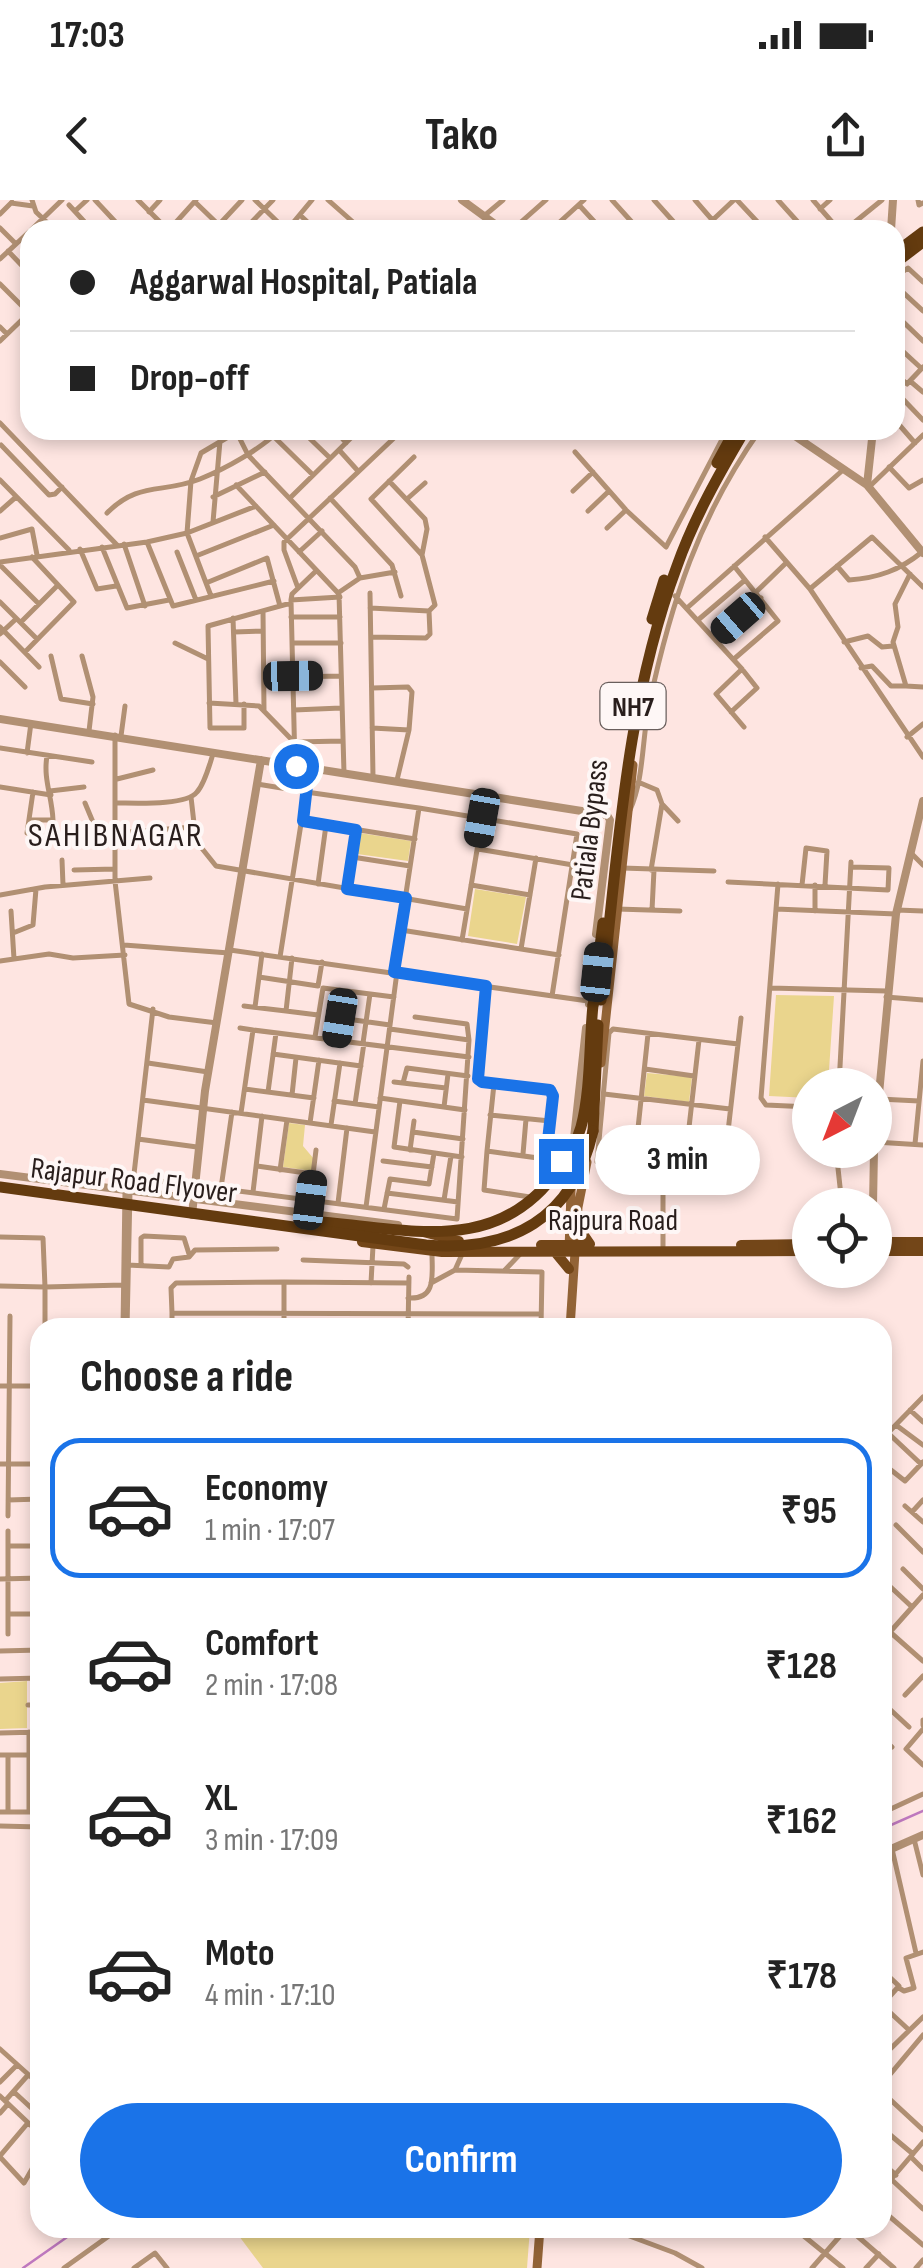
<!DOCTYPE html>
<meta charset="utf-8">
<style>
body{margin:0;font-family:"Sofia Sans Condensed",sans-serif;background:#f2f2f2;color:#222;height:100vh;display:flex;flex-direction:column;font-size:38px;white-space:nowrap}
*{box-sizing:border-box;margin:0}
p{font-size:32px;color:#767676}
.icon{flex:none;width:55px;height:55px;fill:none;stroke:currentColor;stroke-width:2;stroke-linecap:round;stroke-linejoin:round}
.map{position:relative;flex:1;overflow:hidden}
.sheet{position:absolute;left:30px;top:1118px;width:862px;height:920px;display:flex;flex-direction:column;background:#fff;border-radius:30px;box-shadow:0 5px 15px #0003}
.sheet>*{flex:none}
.top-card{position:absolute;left:20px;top:20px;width:885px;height:220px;border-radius:30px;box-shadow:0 5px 15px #0003;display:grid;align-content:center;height:220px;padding:0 50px;background:#fff}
.needle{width:65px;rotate:222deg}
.controls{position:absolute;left:792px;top:868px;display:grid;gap:20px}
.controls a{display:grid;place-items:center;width:100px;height:100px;border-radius:50%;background:#fff;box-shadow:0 5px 15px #0003;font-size:50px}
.end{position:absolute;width:45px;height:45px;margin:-22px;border:12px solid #1a73e8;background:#fff;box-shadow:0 0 0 5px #fff}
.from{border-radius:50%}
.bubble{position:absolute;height:70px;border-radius:35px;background:#fff;box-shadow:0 5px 15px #0003;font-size:32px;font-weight:700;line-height:70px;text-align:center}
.car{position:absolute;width:30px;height:60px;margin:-30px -15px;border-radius:12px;box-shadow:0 0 8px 2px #0007;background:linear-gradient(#222 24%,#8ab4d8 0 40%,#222 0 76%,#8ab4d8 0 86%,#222 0)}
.top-card b{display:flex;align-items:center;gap:35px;height:95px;font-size:38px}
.top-card b+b{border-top:2px solid #e0e0e0}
.top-card i{width:25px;height:25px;background:#222}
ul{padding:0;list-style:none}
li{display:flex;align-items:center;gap:30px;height:140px;margin:0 20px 15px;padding:0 30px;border:5px solid transparent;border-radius:30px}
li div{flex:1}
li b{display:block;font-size:38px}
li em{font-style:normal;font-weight:700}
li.current{border-color:#1a73e8}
li>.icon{width:90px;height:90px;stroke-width:1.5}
h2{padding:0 50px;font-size:45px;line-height:120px}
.action{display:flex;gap:20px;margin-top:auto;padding:20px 50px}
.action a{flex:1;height:115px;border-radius:60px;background:#1a73e8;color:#fff;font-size:40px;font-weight:700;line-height:115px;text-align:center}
.status{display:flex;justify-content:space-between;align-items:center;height:70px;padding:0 50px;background:#fff;direction:ltr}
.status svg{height:28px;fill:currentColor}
header{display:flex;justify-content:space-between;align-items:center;height:130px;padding:0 50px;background:#fff;font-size:45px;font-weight:700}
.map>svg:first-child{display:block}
.green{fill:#ead58d}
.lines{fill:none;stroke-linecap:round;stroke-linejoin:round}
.stream{stroke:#be78be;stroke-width:2.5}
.minor{stroke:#b19073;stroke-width:5}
.tertiary{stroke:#b19073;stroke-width:8}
.secondary{stroke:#926336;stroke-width:9}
.primary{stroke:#734618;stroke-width:10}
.trunk{stroke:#643b0f;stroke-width:11}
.trunk-bridge{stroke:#643b0f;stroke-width:11}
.route{stroke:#1a73e8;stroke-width:12}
.labels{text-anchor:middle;stroke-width:8;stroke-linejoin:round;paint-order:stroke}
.shield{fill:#fef7f6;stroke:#695f5d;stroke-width:2.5}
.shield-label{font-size:28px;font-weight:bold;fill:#291e1c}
.street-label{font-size:30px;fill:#291e1c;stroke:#fef7f6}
.quarter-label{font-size:35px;letter-spacing:2.5px;fill:#291e1c;stroke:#fef7f6}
</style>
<div class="status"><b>17:03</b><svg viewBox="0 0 49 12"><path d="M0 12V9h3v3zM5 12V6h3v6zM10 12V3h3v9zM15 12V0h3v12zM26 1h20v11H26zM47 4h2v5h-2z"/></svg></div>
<header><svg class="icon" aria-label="back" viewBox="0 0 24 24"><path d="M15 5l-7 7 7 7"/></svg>Tako<svg class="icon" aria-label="share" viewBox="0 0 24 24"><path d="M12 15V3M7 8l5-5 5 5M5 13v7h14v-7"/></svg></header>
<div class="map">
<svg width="923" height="2068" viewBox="0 0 923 2068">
<rect width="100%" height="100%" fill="#fee5e1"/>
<!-- green -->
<path class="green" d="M360 633 411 641 408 661 357 654Z
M475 689 526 697 517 744 468 736Z
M776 795 834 796 828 885H810V898L769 896Z
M647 873 692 877 689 902 644 896Z
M289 923 305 925 303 946 314 959 312 971 283 967Z
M639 939 685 944 682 969 636 964Z
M27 1481V1528L0 1529V1483Z
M233 2028H530L527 2068H263Z"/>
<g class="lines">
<!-- stream -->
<path class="stream" d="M882 1629 923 1611
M23 2068 80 2028"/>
<!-- minor -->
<path class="minor" d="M32 0 36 12 55 30
M95 0 123 30
M138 0 168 30
M255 0 286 30
M328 0 362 30
M612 0 639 30
M654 0 681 30
M695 0 721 30
M737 0 765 30
M778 0 805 30
M813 0 839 30
M918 0 919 5 923 3
M195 2 224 30
M11 3 33 6
M69 5 92 30
M579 5 602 30
M820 9 830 0
M75 11 87 0
M149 12 160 0
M0 14 12 2
M300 15 316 30
M484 16 503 0
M0 28 16 44
M31 30 62 0
M149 30 159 21
M169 30 196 0
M214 30 242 0
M244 30 273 0
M287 30 312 0
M512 30 546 0
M551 30 584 0
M702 30 734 0
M845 30 882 0
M8 51 30 74
M0 59 30 31
M895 77 908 68 923 82
M0 84 29 113
M895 85 923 111
M895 114 923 141
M0 127 7 134
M0 141 30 112
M895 144 921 168
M895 173 907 184 923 167
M910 181 923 192
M899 195 923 220
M895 199H896
M895 220 915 243
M0 223 117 345
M267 230 313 275
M301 230 330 258
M335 230 346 243
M237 233 248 255 355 367 360 378
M1 245 49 295 55 294 62 287
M340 251 358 271
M575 252 626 310 666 347 727 230
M414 257 371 299 422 355
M889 267 909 288 923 280
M0 280 69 350
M389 281 425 319 427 329 422 355 435 405 429 411
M236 285 339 394 344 573
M868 288 923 235
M573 291 593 272
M213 297 265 272
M291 297 359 230
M330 298 392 365 401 396
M407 299 425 283
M0 311 16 297
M588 311 609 291
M107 313C139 281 162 294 200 279 227 268 259 250 280 230
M213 322 220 241
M607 328 626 310
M765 337 810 389 923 557
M0 338 32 329 37 355
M147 342 173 406 274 381
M124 344 145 406
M102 347 127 408 169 400
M80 349 97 389 116 386
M177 352 196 400
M299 352 322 331
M196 356 274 325
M0 362 147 342 187 333 256 306
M0 365 39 404
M837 366 849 380C878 378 900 370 922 352
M910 374 895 404 898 427 893 442 906 486 923 487
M206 383 267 358 280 406
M298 388 284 350V342L393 239 398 230
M811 388 872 337 923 387
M756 392 786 363
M338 393 360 378 395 372
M370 393 373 577
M211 396 187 333 191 281 201 253 240 230
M675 396 742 469 716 494 744 527
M291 400 340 397
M0 402 37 439
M370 408 429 411 430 434 426 438 371 437
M687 408 843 270
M263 411 264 510
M291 417H340
M233 418 236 504
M698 420 745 380
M21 422 58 385
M0 427 39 467
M234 432 263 431
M0 434 16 419
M715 438 761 398
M844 442 868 436 882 447 893 446
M175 443 208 459
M292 443H341
M25 452 74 402 32 357
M51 456 61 499 93 504
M82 456 93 497 89 531
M734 459 778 421 734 366
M0 462 25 487
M861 468 872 466 891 486H906
M293 477 340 476
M372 488 408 487 412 492 409 530 397 580
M209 503 259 506 294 542 343 541
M244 504V528H210L208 426 291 403
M294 510 341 508
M731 512 757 488 742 469
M372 528 409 530
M115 535V681L129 804 169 817 217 823
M121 536 125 506
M907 537 923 524
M0 548 92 562
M27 553 31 523
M295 566 291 400 292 394 316 371
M117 579 153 570
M638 582 657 590 662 604 678 621
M257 584 306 592 309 568
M0 587 51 595
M50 591 84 587
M191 597 196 641 216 666 467 709
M85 603 95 627 103 631 115 630
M117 603C134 603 186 606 197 592 205 583 209 566 213 554
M419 608 577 634 552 796
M630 610C644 579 642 539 649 505 671 402 699 316 760 230
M29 620H53C52 596 43 579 47 556
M304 621 415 639
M27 633 33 592
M115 633 194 627
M478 649 573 665
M911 653 923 665
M352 657 410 666
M62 660 63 685
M622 668 714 671
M74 670 115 669
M651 670 662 604
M728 682 888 690 889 668 851 667
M318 684 326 625
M778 684 761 898 766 905 810 907
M471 685 530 695
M802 685 806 648 827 651 825 685
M347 689 356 630
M0 695 45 687 150 678
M617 709 680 711
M776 709 896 714
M652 710 654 670
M897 710 923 711
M11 711 14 759
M815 711V685
M401 730 559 755
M13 733 33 725 36 689
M462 740 486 596
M124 745 229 753
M521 749 536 658
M230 750 588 801
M262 754 259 777 318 786 322 762
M280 757 306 592 419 608 394 772
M292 758 286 811 318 815
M0 761 49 754 73 758 125 755
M486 786 478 879 482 882 552 892 545 972
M770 788 887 791
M886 797 923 800
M244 806 286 811
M255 807 259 777
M153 809 134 974 136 978 457 1019 469 840 390 829
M415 817 467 824 469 840
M340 818 390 825
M240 828 253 830
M315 837 323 788 394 797
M337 840 344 791
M363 843 370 794
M273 854 361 866
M148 863 208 872
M645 869 694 876
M394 882 446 888
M403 883 407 868 468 876
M494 884 487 951 560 961
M839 885 851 662
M245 889 314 898
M268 892 276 833
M604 894 730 909
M292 895 296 858
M380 898 465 910
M879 899 919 901
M143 900 375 932
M334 901 379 907
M400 901 394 947 462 957
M355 904 364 843
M444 907 448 874
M241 913 253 830 469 857
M490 915 550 921
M310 923 319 860
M331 925 340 863
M413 932 463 939
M637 938 687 943
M138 939 197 947
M875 942 923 945
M915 944 923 861
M410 950 414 921
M836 950 842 1005
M487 951 484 990 530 997
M523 954 526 919
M383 961 432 967
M257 966 313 974
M634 966 648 834
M280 970 287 920
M684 971 699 840
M722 975 597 962 609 833 613 829 738 844
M722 984 741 818
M221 988 232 912
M253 992 262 916
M387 993 458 1002
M310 999 316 950
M444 1000 451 956
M338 1003 347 928
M366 1007 397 772
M384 1009 390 979 429 984 434 953
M0 1037 43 1038 45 1087 123 1085
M663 1046V969
M303 1060 404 1064 408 1067
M127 1065 169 1067 173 1059 189 1057 195 1050 277 1049
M141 1065V1038L144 1036 184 1038 189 1054
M455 1070 542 1072 541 1128
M505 1070 522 1052
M371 1083 373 1046
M431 1083 455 1070 463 1052
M0 1086 45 1087V1128
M408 1098C437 1100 432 1075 432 1053
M172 1113 171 1088 176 1083 284 1082
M123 1128 125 991
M127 1128 130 991
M172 1128V1113L541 1114
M284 1128V1082L409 1083
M408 1128 409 1077
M0 1186H40
M910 1210 923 1222
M896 1225 923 1245
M888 1233 921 1264
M882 1239 923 1197
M882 1263 905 1281 923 1262
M0 1264H40
M8 1300 40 1299
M905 1306 923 1322
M912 1312 923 1300
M8 1316 10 1116
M896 1325 923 1352
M8 1346H40
M903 1369 923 1389
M0 1379 40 1378
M882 1379 912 1407
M923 1395 890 1432 923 1461
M8 1414H40
M8 1434V1331
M882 1440 890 1432
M0 1451 40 1450
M0 1479 40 1478
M905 1495 923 1476
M882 1502 909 1527
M28 1505H40
M923 1520V1525
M923 1529 906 1549 923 1565
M29 1532V1612
M0 1533 40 1532
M882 1538 892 1547
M0 1555H29
M29 1590H40
M0 1612H40
M8 1612V1555
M882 1613 923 1594
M0 1626 40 1627
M914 1639 923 1675
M892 1649 916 1753
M882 1770 899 1786 882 1805
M899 1788 904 1791 914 1788 906 1758 923 1752
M882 1805 909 1830
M882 1840 891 1848
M0 1849 40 1885
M882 1857 923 1817
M0 1882 17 1865
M882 1884 923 1835
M14 1892 40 1916
M882 1892 923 1930
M0 1896 40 1934
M5 1901 28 1875
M0 1913 8 1904
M882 1928 913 1954
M0 1956 27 1924
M0 1957 24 1983 40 1955
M911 1957 923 1969
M882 1963 896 1975
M892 1980 923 2009
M882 1990 923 1942
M882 2010 923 2045
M608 2028 675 2053 702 2068
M743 2028 751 2032 758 2028
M794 2028 843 2068
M848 2028 894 2068
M64 2068 120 2028
M134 2068 155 2053 167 2068
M812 2068 847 2028
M866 2068 879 2054
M916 2068 923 2060"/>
<!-- tertiary -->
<path class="tertiary" d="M462 0 503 30
M891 30 893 0
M786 230 867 285
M873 230 867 285 923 353
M0 519 607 615 610 620 596 734
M589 804 593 763
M875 936 896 714 923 601
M574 938 586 828
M0 974 398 1025
M873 1005 874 950
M192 1015 205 891 261 560
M882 1653 923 1635"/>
<!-- secondary -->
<path class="secondary" d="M601 863 633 565
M568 956 572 964 569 1050
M570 1128 578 1007 587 962
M537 2068 540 2028"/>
<!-- primary -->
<path class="primary" d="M577 1025 590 1044
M423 1032 459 1041
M362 1042 442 1052 810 1051
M875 1042H923
M541 1045H589
M741 1045 810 1044
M875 1051H923
M555 1052 569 1069"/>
<!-- trunk -->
<path class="trunk" d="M895 53 923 32
M895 63 923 42
M717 263 735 230
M652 419 664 380
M597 770 603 723
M601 800C618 655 625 504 677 366 694 318 719 274 745 230
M593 931 598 825
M309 1021C403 1027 498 1060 560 967 569 955 577 941 581 927 591 889 589 844 593 805"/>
<!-- trunk-bridge -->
<path class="trunk-bridge" d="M593 805 594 799
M0 987 426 1045C511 1052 573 1019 593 931"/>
</g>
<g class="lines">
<!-- route -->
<path class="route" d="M296 566 309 568 303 621 356 630 347 689 406 698 394 772 486 786 478 879 482 882 550 890 553 896 546 958 561 961"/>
</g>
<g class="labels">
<!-- shield labels -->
<rect class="shield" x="600.5" y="483" width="65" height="46" rx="8"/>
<g class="shield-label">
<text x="633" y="516">NH7</text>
</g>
<!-- street labels -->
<g class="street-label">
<text transform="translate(589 630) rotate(-83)" y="10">Patiala Bypass</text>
<text transform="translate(134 980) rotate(7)" y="10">Rajapur Road Flyover</text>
<text x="613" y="1030">Rajpura Road</text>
</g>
<!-- quarter labels -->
<g class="quarter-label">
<text x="116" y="646">SAHIBNAGAR</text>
</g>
</g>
</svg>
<div class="controls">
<a><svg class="needle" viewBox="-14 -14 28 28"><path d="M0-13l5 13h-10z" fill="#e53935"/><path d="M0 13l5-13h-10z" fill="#767676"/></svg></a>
<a><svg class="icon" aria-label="locate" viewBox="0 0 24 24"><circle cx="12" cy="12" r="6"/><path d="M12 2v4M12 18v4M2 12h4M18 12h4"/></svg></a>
</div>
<i class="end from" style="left:296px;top:566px"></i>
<i class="end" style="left:561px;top:961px"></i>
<div class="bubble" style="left:595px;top:925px;width:165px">3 min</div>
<i class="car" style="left:738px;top:418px;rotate:229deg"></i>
<i class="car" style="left:293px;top:476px;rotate:89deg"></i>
<i class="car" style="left:482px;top:618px;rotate:190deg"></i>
<i class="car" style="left:597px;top:772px;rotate:6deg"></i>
<i class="car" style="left:340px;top:818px;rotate:189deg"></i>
<i class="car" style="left:310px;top:1000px;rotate:7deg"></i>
<div class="top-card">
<b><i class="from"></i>Aggarwal Hospital, Patiala</b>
<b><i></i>Drop-off</b>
</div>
<section class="sheet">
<h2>Choose a ride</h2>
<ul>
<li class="current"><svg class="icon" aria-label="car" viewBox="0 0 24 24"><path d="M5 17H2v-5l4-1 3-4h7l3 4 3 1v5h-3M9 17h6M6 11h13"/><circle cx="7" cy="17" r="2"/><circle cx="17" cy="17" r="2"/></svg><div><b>Economy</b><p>1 min · 17:07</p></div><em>₹95</em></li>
<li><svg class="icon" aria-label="car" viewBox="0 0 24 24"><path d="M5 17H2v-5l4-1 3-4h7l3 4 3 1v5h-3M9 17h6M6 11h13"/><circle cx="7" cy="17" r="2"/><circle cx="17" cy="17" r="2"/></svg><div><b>Comfort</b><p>2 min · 17:08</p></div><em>₹128</em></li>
<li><svg class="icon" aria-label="car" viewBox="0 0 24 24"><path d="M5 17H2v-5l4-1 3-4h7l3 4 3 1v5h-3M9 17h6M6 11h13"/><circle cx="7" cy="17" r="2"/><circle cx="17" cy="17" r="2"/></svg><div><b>XL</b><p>3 min · 17:09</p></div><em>₹162</em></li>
<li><svg class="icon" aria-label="car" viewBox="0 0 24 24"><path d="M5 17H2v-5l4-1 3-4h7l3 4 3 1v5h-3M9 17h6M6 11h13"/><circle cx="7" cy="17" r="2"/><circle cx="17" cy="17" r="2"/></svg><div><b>Moto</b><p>4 min · 17:10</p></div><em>₹178</em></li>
</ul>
<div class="action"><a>Confirm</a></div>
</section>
</div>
